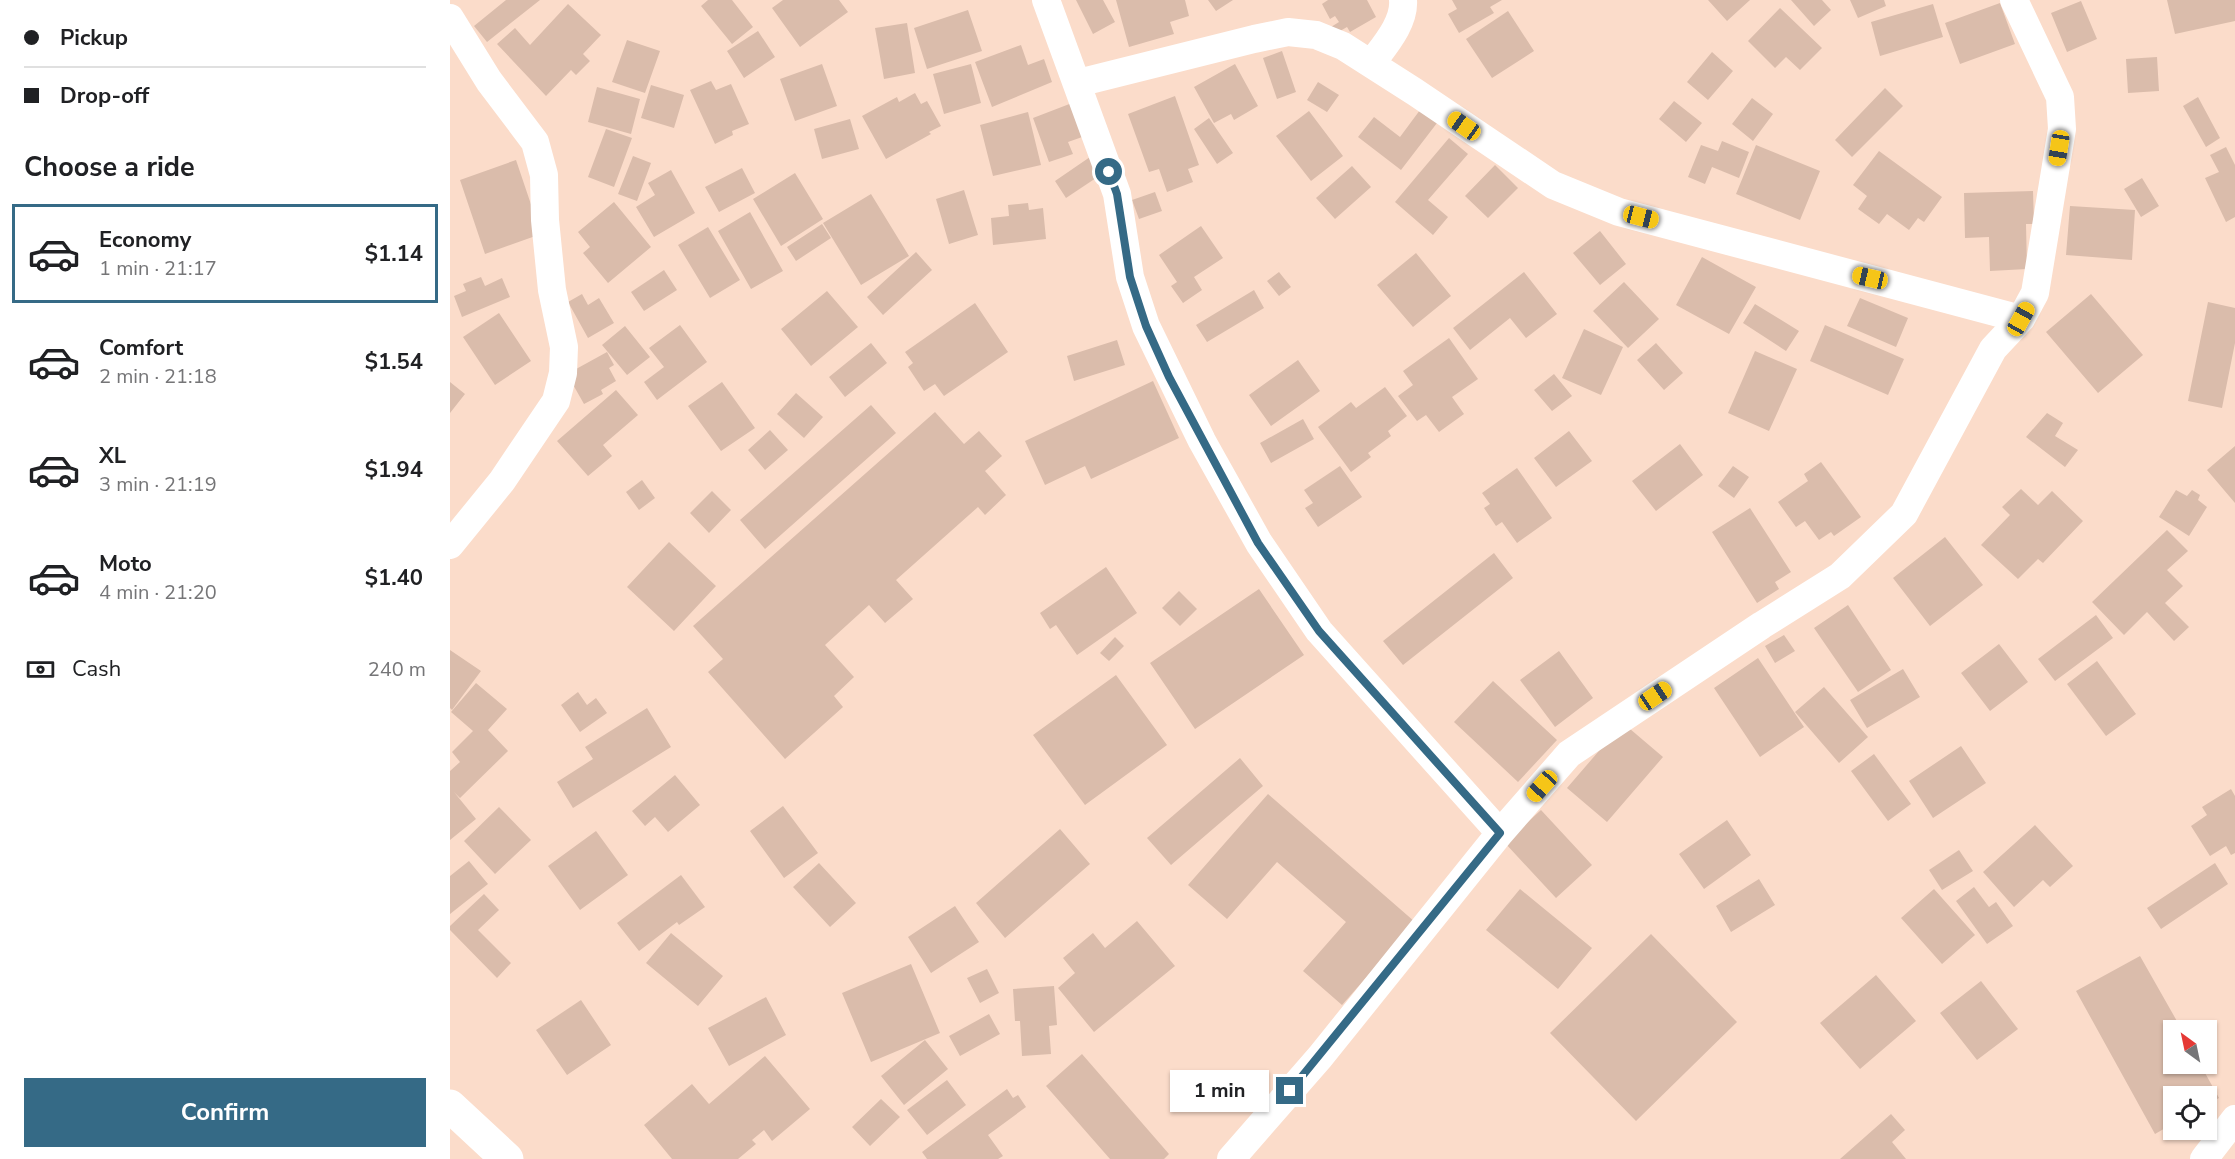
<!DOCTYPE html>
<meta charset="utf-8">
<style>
body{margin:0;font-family:"Nunito Sans",sans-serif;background:#f2f2f2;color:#202124;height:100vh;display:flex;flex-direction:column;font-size:22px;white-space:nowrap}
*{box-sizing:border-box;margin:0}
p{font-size:20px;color:#757577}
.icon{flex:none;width:33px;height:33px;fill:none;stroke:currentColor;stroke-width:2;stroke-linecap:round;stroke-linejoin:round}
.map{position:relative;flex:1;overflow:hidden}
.drawer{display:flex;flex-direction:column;background:#fff;width:450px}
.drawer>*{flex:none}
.guide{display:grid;align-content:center;height:132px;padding:0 24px;background:#fff}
.needle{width:39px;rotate:327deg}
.fabs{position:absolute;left:1713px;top:1020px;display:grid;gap:12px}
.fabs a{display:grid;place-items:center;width:54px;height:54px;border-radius:0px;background:#fff;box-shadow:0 2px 4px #0004;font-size:30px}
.end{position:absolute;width:27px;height:27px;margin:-14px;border:8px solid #356a86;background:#fff;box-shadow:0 0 0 3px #fff}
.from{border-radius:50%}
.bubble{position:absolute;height:42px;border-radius:0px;background:#fff;box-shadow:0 2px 4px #0004;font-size:20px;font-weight:700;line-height:42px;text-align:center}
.car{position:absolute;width:18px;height:36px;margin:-18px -9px;border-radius:8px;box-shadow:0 0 4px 2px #0007;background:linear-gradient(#f5c518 24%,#345 0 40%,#f5c518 0 76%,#345 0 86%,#f5c518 0)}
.guide b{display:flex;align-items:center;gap:21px;height:57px;font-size:22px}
.guide b+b{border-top:2px solid #e0e0e0}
.guide i{width:15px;height:15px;background:#202124}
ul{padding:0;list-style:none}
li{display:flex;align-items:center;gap:18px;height:99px;margin:0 12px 9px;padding:0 12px;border:3px solid transparent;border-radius:0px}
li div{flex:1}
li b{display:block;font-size:22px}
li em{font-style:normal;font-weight:700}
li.active{border-color:#356a86}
li>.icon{width:54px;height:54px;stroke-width:1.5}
h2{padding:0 24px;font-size:27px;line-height:72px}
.pay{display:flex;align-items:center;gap:15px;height:66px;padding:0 24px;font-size:22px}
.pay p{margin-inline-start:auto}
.button{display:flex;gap:12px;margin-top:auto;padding:12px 24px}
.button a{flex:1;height:69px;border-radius:0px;background:#356a86;color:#fff;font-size:24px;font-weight:700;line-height:69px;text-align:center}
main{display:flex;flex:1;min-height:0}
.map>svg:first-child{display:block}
.building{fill:#dabcab}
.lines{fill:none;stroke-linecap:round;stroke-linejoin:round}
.minor{stroke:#fff;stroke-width:28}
.trunk{stroke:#fff;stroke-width:33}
.route{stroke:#356a86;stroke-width:8}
</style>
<main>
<section class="drawer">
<div class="guide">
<b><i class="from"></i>Pickup</b>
<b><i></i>Drop-off</b>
</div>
<h2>Choose a ride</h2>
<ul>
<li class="active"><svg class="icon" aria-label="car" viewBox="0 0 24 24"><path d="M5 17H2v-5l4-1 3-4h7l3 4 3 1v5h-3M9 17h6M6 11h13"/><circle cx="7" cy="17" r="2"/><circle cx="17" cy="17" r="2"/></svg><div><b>Economy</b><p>1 min · 21:17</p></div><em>$1.14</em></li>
<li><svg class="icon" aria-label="car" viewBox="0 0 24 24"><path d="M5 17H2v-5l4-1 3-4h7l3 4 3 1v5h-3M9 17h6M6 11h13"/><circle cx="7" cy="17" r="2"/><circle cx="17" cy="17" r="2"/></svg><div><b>Comfort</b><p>2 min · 21:18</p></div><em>$1.54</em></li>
<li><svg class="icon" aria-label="car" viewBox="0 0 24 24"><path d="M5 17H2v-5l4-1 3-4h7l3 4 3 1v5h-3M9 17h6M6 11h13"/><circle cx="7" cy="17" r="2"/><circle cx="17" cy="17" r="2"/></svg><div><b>XL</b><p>3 min · 21:19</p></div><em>$1.94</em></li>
<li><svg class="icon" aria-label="car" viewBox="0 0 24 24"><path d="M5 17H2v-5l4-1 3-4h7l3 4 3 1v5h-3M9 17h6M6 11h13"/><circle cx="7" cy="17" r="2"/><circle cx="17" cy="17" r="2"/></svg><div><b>Moto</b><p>4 min · 21:20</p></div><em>$1.40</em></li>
</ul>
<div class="pay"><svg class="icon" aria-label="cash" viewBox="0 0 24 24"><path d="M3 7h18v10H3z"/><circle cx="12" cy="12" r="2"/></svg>Cash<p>240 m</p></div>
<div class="button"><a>Confirm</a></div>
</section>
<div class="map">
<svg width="1785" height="1159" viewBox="0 0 1785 1159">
<rect width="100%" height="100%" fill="#fbdcca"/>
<!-- building -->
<path class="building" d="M56 0H90L37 42 24 26Z
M258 0H282L303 27 282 44 251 6Z
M333 0H389L398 12 350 47 322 8Z
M626 0H653L665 22 643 34Z
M666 0H735L739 16 720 22 724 34 679 47Z
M758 0H783L766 11Z
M878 0H917L926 17 900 32 897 27 885 34 881 27 889 22 885 16 880 19 872 4Z
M1002 0H1052L1040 7 1044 13 1009 33 998 14 1007 9Z
M1258 0H1300L1277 21Z
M1341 0H1372L1381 10 1364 26Z
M1400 0H1434L1436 6 1408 18Z
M1717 0H1785V21L1725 34Z
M1631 1 1647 39 1617 52 1601 13Z
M1550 3 1565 44 1510 64 1495 23Z
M118 4 151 35 133 54 140 61 126 75 121 70 96 96 47 44 65 28 80 45Z
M1483 4 1493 37 1430 56 1421 22Z
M1330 8 1372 48 1350 70 1336 57 1325 68 1298 41Z
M518 10 532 51 477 69 464 28Z
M1058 11 1084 51 1042 78 1016 39Z
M457 23 465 73 434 79 425 28Z
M308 31 325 57 294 78 277 51Z
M177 40 210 51 195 93 162 82Z
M571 45 578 65 594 59 602 82 542 107 525 62Z
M832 51 846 92 827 99 813 58Z
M1262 52 1283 71 1258 100 1237 82Z
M1707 57 1709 91 1678 93 1676 59Z
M372 64 387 106 345 121 330 79Z
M521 64 531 103 494 114 483 74Z
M785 64 808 106 784 120 781 114 764 123 744 87Z
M261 81 266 90 281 84 299 124 282 131 283 135 265 144 240 90Z
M868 82 889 95 877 112 857 100Z
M201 85 234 95 224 128 191 118Z
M147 87 190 99 181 134 138 122Z
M1435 88 1453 106 1402 157 1385 140Z
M465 93 471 104 477 101 491 126 479 132 481 134 436 159 412 116 447 97 449 102Z
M725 96 749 165 738 169 743 182 717 192 709 169 699 172 678 114Z
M1748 97 1770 138 1756 147 1733 106Z
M1302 98 1323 114 1303 141 1282 124Z
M1224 101 1252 123 1236 142 1209 119Z
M622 103 635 136 618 142 623 154 599 162 583 118Z
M970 110 987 123 951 170 908 137 924 117 950 137Z
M859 111 893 156 861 181 826 136Z
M578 112 591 165 543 176 530 125Z
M759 118 783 153 767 164 744 129Z
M400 119 409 149 372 159 364 129Z
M156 129 182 138 164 187 138 177Z
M999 138 1018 154 978 200 998 217 983 235 945 202Z
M1272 141 1299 152 1289 178 1262 167 1255 184 1238 177 1251 145 1268 151Z
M1306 145 1370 171 1350 220 1286 194Z
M1776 147 1785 165V217L1776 222 1755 178 1769 172 1760 155Z
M1429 151 1492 197 1474 222 1468 218 1459 230 1437 214 1429 224 1408 209 1417 196 1403 185Z
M183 156 201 163 187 201 168 194Z
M640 157 652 174 616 198 605 181Z
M66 160 91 234 35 254 10 180Z
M1045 165 1068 188 1038 218 1015 196Z
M902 166 921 187 885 219 866 198Z
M292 168 305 193 269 212 255 187Z
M221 170 245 213 204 237 186 207 205 195 198 183Z
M345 173 373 219 331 246 303 199Z
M1692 178 1709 206 1691 217 1674 189Z
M514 190 528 235 499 244 486 199Z
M1583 191 1584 224H1576L1577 269 1540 271 1539 237 1515 238 1514 193Z
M705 192 712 211 689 219 682 200Z
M421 194 459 256 411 285 373 223Z
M164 202 201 247 158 283 133 253 140 247 128 232Z
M578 203 579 210 593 208 596 239 543 245 541 218 559 216 558 205Z
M1620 206 1685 210 1682 260 1616 255Z
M300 212 333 271 301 289 268 231Z
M372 224 381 238 346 261 337 247Z
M751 226 773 258 744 277 752 290 733 303 721 286 727 282 709 255Z
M258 227 290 280 260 298 228 245Z
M1150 231 1176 264 1150 285 1123 253Z
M466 252 482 270 433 315 417 297Z
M966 253 1001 296 963 327 927 285Z
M1252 257 1306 287 1279 334 1226 305Z
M214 270 227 290 194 311 181 292Z
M829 272 841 287 829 296 817 281Z
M1074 272 1107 314 1076 338 1060 318 1020 350 1003 328Z
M31 277 35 286 52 278 60 297 12 317 4 296 16 291 13 284Z
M1174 282 1209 319 1178 348 1143 311Z
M804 290 814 308 757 342 746 325Z
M377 291 408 327 361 366 331 329Z
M132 294 138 305 149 298 164 323 138 338 118 302Z
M1641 294 1693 355 1648 393 1596 332Z
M1410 298 1458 318 1446 347 1397 326Z
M1758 302 1785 308V343L1772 408 1738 401Z
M525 303 558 352 494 396 485 384 474 391 458 367 463 363 455 352Z
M1305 304 1349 331 1336 351 1293 323Z
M49 313 81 361 45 385 13 337Z
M230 325 257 362 207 400 194 382 214 367 199 348Z
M1375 325 1454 359 1438 395 1360 361Z
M175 326 200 357 177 375 152 345Z
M1134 329 1173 347 1151 395 1112 378Z
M999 338 1028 379 1002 397 1014 414 989 432 976 415 967 421 948 396 963 385 953 371Z
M667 340 675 365 624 381 617 356Z
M421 343 437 363 395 397 379 377Z
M1206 343 1233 373 1214 390 1187 360Z
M1305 351 1347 369 1319 431 1278 413Z
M157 352 164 365 159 368 166 381 151 390 153 394 134 404 117 374Z
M848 360 870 391 821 426 799 395Z
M1104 374 1122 396 1102 411 1084 390Z
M703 381 729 438 641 479 635 466 595 485 575 441Z
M0 382 15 394 0 413Z
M272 382 305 428 271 451 238 406Z
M935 387 957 416 938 431 941 436 918 453 921 457 901 472 868 427 901 402 906 408Z
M166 390 188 415 153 445 162 456 138 476 107 441Z
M346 393 373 417 354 438 327 414Z
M421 405 446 433 315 549 290 520Z
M485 412 514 444 529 431 552 456 535 471 556 495 535 515 528 507 446 580 463 599 435 623 419 605 375 645 404 677 384 696 393 707 335 759 258 672 273 659 243 626Z
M1597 413 1613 423 1605 436 1628 450 1615 467 1576 437Z
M853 419 864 439 821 463 810 443Z
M320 430 338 450 315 470 298 450Z
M1119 431 1142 461 1106 487 1084 458Z
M1230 444 1253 475 1206 511 1182 481Z
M1785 446V503L1757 470Z
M1371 462 1411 517 1384 536 1381 532 1369 540 1355 521 1346 527 1328 502 1358 481 1354 474Z
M890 466 912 497 868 527 855 508 863 503 854 490Z
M1283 466 1299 477 1284 498 1268 486Z
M1067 468 1102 518 1067 543 1052 522 1046 526 1034 508 1040 504 1032 493Z
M192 480 205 498 189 510 176 492Z
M1571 489 1588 505 1602 491 1633 521 1593 563 1588 559 1568 579 1531 545 1560 515 1552 507Z
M1726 490 1737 496 1742 490 1750 495 1748 500 1757 507 1739 536 1709 517Z
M262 491 281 510 259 533 240 513Z
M1300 508 1341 572 1325 582 1329 589 1307 603 1262 532Z
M1717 530 1738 551 1717 570 1733 586 1715 603 1739 627 1724 641 1697 612 1674 635 1642 602Z
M1495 537 1533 585 1480 626 1443 578Z
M219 542 266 586 224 631 177 587Z
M1044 553 1063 578 953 665 933 641Z
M656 567 687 613 627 655 606 625 600 629 590 613Z
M809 589 854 655 745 729 700 663Z
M729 591 747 609 730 626 712 608Z
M1398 605 1441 670 1408 692 1364 628Z
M1646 615 1663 638 1605 681 1588 659Z
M1334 635 1345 651 1325 663 1315 646Z
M665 637 674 646 659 661 650 653Z
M1549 644 1578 682 1540 711 1511 673Z
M0 650 31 671 2 710 0 708Z
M1109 651 1143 698 1105 727 1070 680Z
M1308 658 1354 727 1310 757 1264 688Z
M1647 661 1686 714 1656 736 1617 684Z
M1453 669 1470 697 1417 728 1400 700Z
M666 675 717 745 635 805 583 735Z
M1043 681 1107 740 1068 782 1004 722Z
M26 683 57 709 38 730 58 751 10 798 4 792 26 819 0 840V771L10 762 2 752 23 731 1 712Z
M1374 687 1418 737 1389 763 1345 712Z
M128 692 137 705 146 698 157 713 130 732 111 705Z
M197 708 221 747 123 808 107 782 143 759 135 747Z
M1173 723 1213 757 1157 822 1117 788Z
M1511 746 1536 783 1483 818 1459 781Z
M1424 754 1461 804 1438 821 1401 771Z
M790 758 813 786 721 865 697 838Z
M225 775 250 805 218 832 205 817 195 826 182 811Z
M1781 789 1785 796V853L1781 855 1776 846 1760 856 1741 826 1757 815 1752 807Z
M818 794 965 922 892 1005 853 971 896 922 827 862 777 919 738 885Z
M333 806 368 853 334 878 300 831Z
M49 807 81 840 45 874 14 841Z
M1091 810 1142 865 1106 898 1055 843Z
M1277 820 1301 855 1254 889 1229 854Z
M1585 825 1623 866 1600 887 1593 880 1564 907 1533 872Z
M610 829 640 864 555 938 526 903Z
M146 831 178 875 130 910 98 866Z
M1509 850 1523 871 1492 890 1479 870Z
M19 861 38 884 0 914V876Z
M369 863 406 903 380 927 343 887Z
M1765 863 1778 884 1711 929 1697 908Z
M231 875 255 907 229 925 227 922 189 951 167 923Z
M1309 879 1325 905 1281 932 1266 906Z
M1524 887 1539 907 1546 902 1563 926 1537 944 1506 901Z
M1070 889 1142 948 1108 989 1036 930Z
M1484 889 1525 935 1492 964 1451 918Z
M34 894 49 910 28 930 61 963 47 978 0 930V926Z
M505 906 529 942 481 973 458 937Z
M687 921 725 966 644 1032 608 988 625 973 613 958 643 933 655 948Z
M221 933 273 976 248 1006 196 963Z
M1201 934 1287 1022 1186 1121 1100 1033Z
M1690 956 1732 1030H1724V1064H1750L1769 1098 1756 1105V1096H1724V1123L1705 1134 1626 991Z
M461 964 490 1033 421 1062 392 993Z
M537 969 549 993 530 1003 517 978Z
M1426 975 1466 1021 1410 1069 1370 1023Z
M1531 981 1568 1029 1527 1060 1490 1013Z
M604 986 607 1025 599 1026 601 1054 572 1056 570 1021H565L563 989Z
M316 997 336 1035 279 1066 258 1028Z
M131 1000 161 1045 117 1075 86 1030Z
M539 1014 550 1034 510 1056 499 1036Z
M475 1040 498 1069 454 1105 431 1076Z
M632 1054 719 1154 714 1159H660L596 1086Z
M315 1056 360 1109 322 1141 314 1130 302 1140 306 1144 288 1159H222L194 1125 242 1084 259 1104Z
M497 1080 516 1105 477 1135 457 1110Z
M557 1089 563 1098 568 1095 576 1107 538 1135 553 1156 548 1159H477L472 1152Z
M431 1099 450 1117 420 1146 402 1127Z
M1441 1114 1455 1130 1442 1142 1456 1159H1390Z"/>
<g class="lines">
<!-- minor -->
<path class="minor" d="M596 0 667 194 680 277 696 326 752 441 809 543 869 631 1050 833
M0 18 39 81 85 142 94 175 95 220 102 290 114 347 113 373 106 401 52 481 0 545
M921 64C934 46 955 23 953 0
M628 83 804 39 838 32 866 35 893 46 965 92 1103 185 1169 212 1571 319
M781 1159 870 1057 1050 833 1119 754 1312 625 1390 576 1454 514 1543 349 1571 319 1585 293 1612 129 1610 97 1564 0
M1754 1159 1785 1119"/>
<!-- trunk -->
<path class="trunk" d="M0 1106 57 1159"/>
</g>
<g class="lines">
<!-- route -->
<path class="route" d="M659 172 667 194 680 277 696 326 719 377 808 543 869 631 1050 833 840 1091"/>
</g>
</svg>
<div class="fabs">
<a><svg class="needle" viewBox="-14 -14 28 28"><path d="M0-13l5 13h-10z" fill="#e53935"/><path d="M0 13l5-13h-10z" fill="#757577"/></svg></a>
<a><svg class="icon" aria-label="locate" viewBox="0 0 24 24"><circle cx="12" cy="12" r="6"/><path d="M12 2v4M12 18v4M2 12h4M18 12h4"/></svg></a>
</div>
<i class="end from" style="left:659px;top:172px"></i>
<i class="end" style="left:840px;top:1091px"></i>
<div class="bubble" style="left:720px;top:1070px;width:99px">1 min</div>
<i class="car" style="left:1014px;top:126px;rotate:305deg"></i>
<i class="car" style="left:1609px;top:148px;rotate:189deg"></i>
<i class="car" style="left:1191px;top:217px;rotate:104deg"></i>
<i class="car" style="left:1420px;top:278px;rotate:283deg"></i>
<i class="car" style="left:1571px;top:319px;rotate:29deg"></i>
<i class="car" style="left:1205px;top:696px;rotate:56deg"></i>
<i class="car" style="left:1092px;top:786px;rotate:222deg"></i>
</div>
</main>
